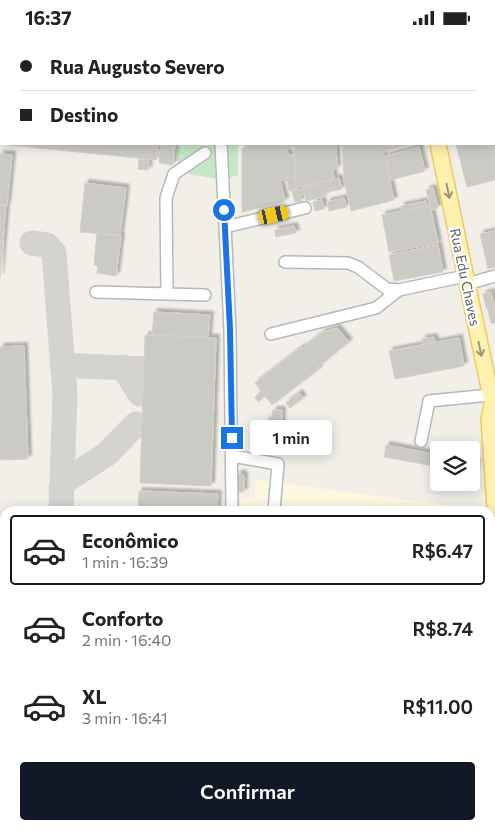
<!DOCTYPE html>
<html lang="pt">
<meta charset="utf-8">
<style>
body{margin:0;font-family:Commissioner,sans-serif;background:#f2f2f2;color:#222;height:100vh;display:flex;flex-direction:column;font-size:19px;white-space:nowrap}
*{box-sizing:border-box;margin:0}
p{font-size:16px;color:#767676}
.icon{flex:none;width:28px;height:28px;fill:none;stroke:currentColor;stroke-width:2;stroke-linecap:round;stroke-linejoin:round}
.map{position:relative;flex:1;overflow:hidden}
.drawer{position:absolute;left:0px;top:471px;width:495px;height:324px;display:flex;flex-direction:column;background:#fff;border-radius:15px 15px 0 0;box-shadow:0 2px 12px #0003}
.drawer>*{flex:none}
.top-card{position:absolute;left:0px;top:0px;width:495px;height:110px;box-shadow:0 2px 12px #0003;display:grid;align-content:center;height:110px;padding:0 20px;background:#fff}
.controls{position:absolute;left:430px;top:406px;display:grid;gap:10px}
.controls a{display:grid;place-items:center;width:50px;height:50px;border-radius:5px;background:#fff;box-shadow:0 2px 12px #0003;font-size:25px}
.end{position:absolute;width:22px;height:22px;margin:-11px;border:6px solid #1a73e8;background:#fff;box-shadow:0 0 0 2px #fff}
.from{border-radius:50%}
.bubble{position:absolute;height:35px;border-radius:5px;background:#fff;box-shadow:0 2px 12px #0003;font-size:16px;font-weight:600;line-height:35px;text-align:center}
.car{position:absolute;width:15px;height:30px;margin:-15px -8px;border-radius:6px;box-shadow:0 0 4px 1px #0007;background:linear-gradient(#f5c518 24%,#345 0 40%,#f5c518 0 76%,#345 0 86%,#f5c518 0)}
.top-card b{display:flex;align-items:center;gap:18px;height:48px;font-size:19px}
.top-card b+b{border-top:1px solid #e0e0e0}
.top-card i{width:12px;height:12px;background:#222}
ul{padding:9px 0 0;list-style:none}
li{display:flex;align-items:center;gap:15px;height:70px;margin:0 10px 8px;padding:0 10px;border:2px solid transparent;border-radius:5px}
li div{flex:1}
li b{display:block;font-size:19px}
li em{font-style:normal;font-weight:600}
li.active{border-color:#111827}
li>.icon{width:45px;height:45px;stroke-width:1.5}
.button{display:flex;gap:10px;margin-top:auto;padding:10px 20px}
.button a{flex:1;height:58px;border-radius:5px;background:#111827;color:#fff;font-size:20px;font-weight:600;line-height:58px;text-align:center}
.status{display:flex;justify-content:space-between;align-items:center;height:35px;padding:0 25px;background:#fff;direction:ltr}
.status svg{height:14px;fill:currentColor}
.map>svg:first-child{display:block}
.commercial{fill:#fef7e0}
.green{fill:#c5e8c5}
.water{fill:#aadaff}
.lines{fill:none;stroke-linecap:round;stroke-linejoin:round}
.stream{stroke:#aadaff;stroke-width:2.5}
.taxiway{stroke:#d4d3d0;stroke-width:25}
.building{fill:#cccac5;stroke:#d6d1c6;filter:url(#shadow)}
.minor-casing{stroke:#b5b8bc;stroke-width:14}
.major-casing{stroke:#f2c960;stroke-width:18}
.minor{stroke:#fff;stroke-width:11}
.major{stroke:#fff2af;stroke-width:15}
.oneway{stroke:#979581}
.route{stroke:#1a73e8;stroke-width:6}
.labels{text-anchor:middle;stroke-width:4.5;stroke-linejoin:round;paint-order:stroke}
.street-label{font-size:14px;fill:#5f6368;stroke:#fff}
</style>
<div class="status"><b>16:37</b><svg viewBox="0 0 49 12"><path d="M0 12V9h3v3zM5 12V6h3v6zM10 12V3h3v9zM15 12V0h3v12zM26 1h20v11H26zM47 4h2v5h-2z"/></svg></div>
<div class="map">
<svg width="495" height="794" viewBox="0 0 495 794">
<defs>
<filter id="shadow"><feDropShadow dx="3.5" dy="-3.5" stdDeviation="1" flood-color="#0004"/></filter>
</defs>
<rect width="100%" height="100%" fill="#f1efe8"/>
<!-- commercial -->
<path class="commercial" d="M255 445 485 475V476H240V464L255 462Z
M490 519 495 541V724L490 723Z"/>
<!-- green -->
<path class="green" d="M0 0H129L130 1H1V14Z
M177 109H238V140L222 145 179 137Z
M0 689H5V753L0 755Z
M77 790H304L306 794H77Z"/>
<!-- water -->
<path class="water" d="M344 790H387L395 794H350Z"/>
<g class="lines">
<!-- stream -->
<path class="stream" d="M10 0 12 1"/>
<!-- taxiway -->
<path class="taxiway" d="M32 208 47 210 54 218 65 359 61 476
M62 330 147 334
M123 332 140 359
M61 453 65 446 107 419 136 389
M38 794 40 790"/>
</g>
<!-- building -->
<path class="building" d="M322 0H400V1H322Z
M427 0H471V1H427Z
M0 28H1V109H158L157 116H160L161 109H175L173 130 159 128 160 118H157L156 125 0 109Z
M495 40V80L494 81V41Z
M495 98V145L467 152 456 109H494Z
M251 109H294V112L287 114 288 120 295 119V141L280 145 285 166 242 177V114Z
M294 109H336L337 134H333L334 144 296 153Z
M342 109H412L383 117 394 165 351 176 344 146Z
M419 112 425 136 391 145 386 121Z
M0 119 12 120 7 171 0 170Z
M139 124 149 125 148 135 138 134Z
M295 141 296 154 289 156 287 146 284 147 283 144Z
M339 143 342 154 325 158 323 147Z
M85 148 126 153 120 200 80 197Z
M321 149 324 162 306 166 303 153Z
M433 153 438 173 431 175 426 155Z
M304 154 305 159 301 160 302 166 295 167 292 156Z
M344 163 347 172 329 176 327 167Z
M322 165 324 174 315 176 313 167Z
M426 166 427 171 402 176 401 171Z
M0 170H6L0 242Z
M430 170 438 208 389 217 382 180Z
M294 191 296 198 276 202 275 195Z
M495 196V232L488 234 480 199Z
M97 198 121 201 116 241 97 238 98 231 94 230Z
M438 210 443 237 394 246 389 220Z
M491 257 494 271 486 273 483 259Z
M494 271 495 288H491L487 272Z
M154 277 210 280 208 302 152 300Z
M337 293 349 307 318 332 303 313 323 297Z
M145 300 216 303 211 451 140 448Z
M434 302 435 307 423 310 422 304Z
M459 303 464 331 395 344 389 316Z
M24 311 28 424 0 425V312Z
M302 312 319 334 272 370 255 348Z
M262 356 266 361 258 367 255 362Z
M299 358 303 363 290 373 286 368Z
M273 375H282L281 406 277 405 276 411 263 410 261 391 264 393 267 385 272 386Z
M386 410 439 420V432L384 422Z
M471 426 477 427 475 439 471 438Z
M241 438 244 441V457H238L237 440Z
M139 456 218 459 217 476H138Z
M493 647H495V712L490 711V663Z"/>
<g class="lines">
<defs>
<path id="minor" d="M141 0 142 1
M266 0V1
M303 0V1
M186 1V0
M494 25 495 24
M221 109 230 294 232 476
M225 192 305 173
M285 227 348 228 358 232 387 254 399 255 465 241
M467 249 495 241
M96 257 205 260
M167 259 166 163 174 139 205 118
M271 299 376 273 399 255
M421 406 429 366 490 360
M232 421 278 429 274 476
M490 626 495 628
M0 760 5 758
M312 790 315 794"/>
<path id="major" d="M415 0V1
M438 109 495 381
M492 370 489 385 495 473"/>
</defs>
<!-- minor casing -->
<use href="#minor" class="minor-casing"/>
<!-- major casing -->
<use href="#major" class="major-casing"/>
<!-- minor -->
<use href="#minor" class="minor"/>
<!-- major -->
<use href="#major" class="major"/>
</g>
<!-- one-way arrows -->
<defs><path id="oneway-shaft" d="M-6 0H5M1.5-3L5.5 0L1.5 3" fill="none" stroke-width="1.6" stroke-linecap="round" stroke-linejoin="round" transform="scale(1.25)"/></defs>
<g class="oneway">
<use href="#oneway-shaft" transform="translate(448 156) rotate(78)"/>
<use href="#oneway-shaft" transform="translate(480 314) rotate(78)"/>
</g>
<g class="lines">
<!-- route -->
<path class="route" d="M224 175 230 294 232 403"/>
</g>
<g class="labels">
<!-- street labels -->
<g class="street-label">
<text transform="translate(465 242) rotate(78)" y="5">Rua Edu Chaves</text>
</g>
</g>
</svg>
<div class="controls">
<a><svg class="icon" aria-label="layers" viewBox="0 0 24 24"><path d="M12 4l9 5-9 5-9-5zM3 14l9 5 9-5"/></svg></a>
</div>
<i class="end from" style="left:224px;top:175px"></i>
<i class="end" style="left:232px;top:403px"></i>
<div class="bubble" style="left:250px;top:385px;width:82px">1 min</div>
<i class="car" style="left:274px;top:180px;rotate:77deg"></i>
<div class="top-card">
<b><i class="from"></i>Rua Augusto Severo</b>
<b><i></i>Destino</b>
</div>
<section class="drawer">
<ul>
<li class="active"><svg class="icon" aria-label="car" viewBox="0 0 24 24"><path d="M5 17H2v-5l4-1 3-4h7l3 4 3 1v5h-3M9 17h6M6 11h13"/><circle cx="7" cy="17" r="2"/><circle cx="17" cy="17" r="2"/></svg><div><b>Econômico</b><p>1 min · 16:39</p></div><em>R$6.47</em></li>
<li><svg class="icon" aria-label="car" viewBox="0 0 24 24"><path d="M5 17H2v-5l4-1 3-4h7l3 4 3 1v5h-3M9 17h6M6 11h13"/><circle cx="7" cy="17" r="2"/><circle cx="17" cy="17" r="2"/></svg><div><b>Conforto</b><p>2 min · 16:40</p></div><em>R$8.74</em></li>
<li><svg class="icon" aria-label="car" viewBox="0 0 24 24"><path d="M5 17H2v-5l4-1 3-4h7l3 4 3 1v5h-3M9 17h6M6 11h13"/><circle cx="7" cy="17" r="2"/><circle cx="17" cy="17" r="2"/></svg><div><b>XL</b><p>3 min · 16:41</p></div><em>R$11.00</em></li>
</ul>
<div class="button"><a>Confirmar</a></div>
</section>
</div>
